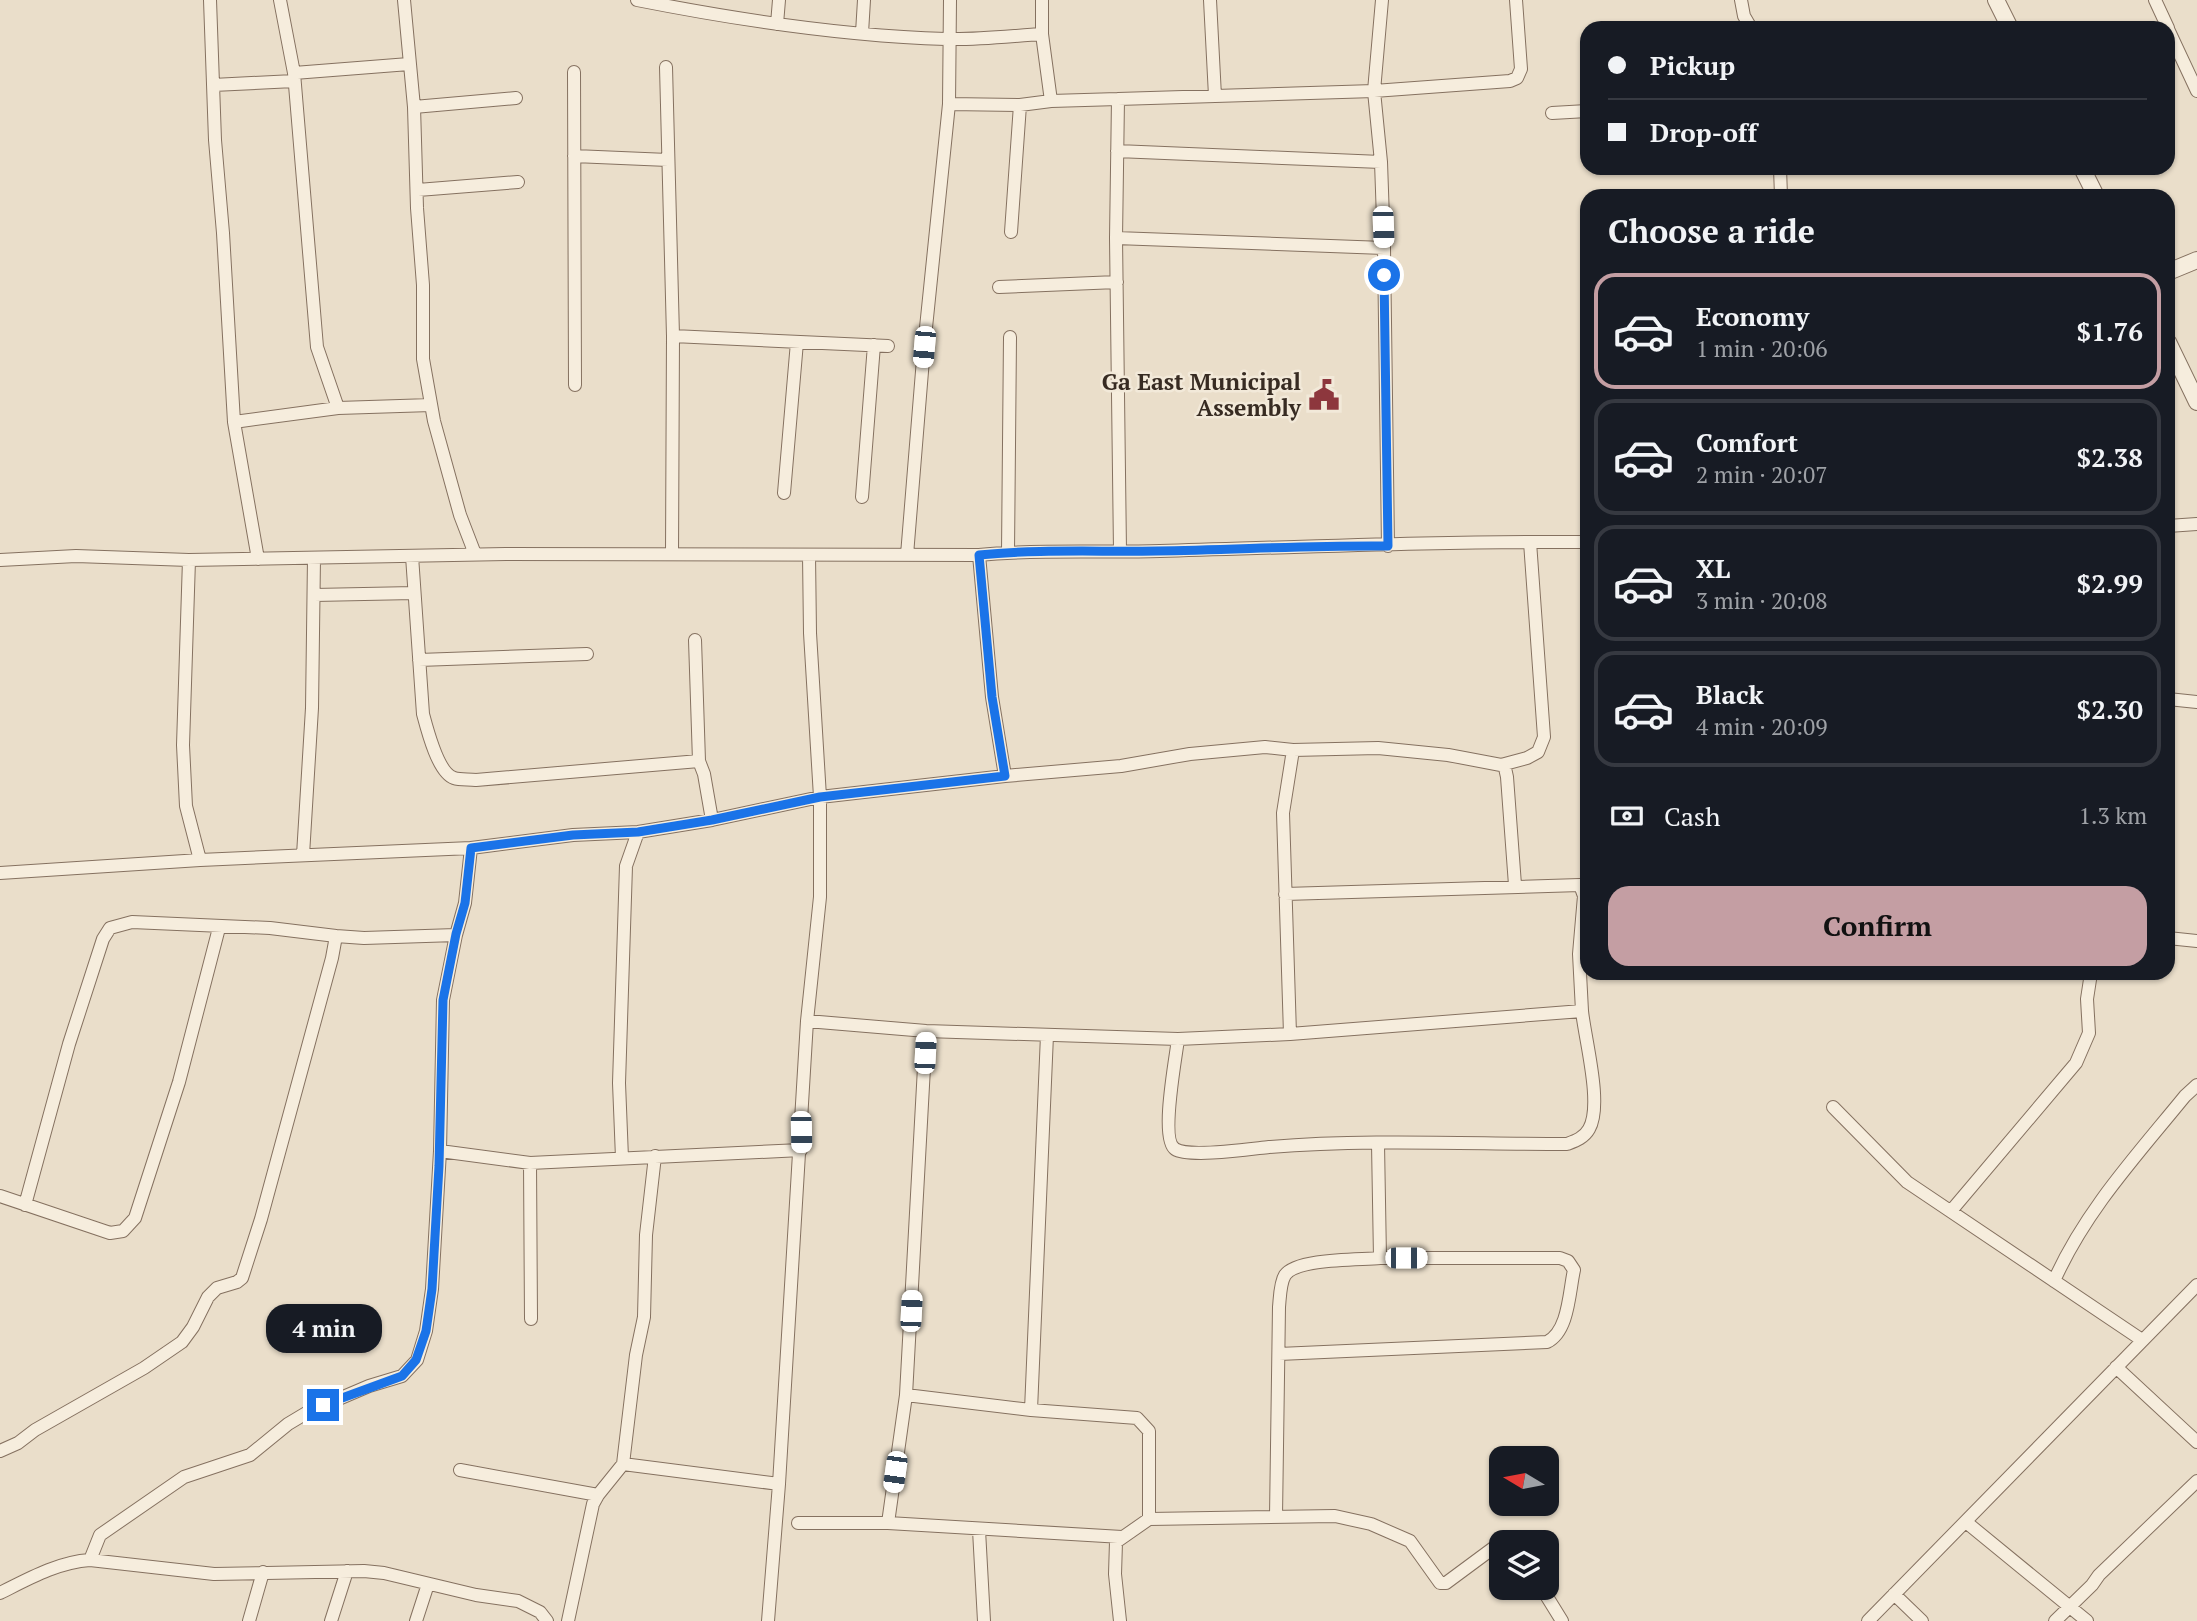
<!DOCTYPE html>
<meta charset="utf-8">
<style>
body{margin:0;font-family:"PT Serif",serif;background:#20242c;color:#f1f3f6;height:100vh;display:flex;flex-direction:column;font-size:26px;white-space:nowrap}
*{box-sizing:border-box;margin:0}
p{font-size:23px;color:#9ea1a6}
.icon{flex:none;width:38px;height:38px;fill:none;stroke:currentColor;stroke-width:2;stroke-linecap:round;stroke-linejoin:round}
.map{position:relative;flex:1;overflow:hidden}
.side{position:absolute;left:1580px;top:189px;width:595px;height:791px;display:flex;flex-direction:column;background:#171b24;border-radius:21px;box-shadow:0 2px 5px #0004}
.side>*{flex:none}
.banner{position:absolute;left:1580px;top:21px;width:595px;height:154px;border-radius:21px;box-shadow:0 2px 5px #0004;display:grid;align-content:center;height:154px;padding:0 28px;background:#171b24}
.needle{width:46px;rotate:280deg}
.buttons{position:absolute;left:1489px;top:1446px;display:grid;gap:14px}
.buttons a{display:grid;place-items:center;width:70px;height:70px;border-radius:14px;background:#171b24;box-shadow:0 2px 5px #0004;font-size:35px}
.end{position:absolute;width:32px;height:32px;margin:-16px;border:9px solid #1a73e8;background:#fff;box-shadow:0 0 0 4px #fff}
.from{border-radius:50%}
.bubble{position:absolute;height:49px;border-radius:21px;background:#171b24;box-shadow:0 2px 5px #0004;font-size:23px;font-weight:800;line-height:49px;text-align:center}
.car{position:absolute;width:21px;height:42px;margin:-21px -10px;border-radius:9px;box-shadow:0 0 5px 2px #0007;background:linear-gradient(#fff 24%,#345 0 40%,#fff 0 76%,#345 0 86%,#fff 0)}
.banner b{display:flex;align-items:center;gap:24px;height:66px;font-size:26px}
.banner b+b{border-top:2px solid #363941}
.banner i{width:18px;height:18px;background:#f1f3f6}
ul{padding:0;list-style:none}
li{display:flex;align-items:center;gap:21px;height:116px;margin:0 14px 10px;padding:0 14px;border:4px solid #363941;border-radius:21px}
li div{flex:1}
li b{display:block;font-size:26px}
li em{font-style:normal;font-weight:800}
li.current{border-color:#c49ea3}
li>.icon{width:63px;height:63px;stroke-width:1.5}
h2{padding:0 28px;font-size:32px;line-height:84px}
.pay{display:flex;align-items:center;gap:18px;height:77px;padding:0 28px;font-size:26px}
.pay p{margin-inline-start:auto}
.primary-button{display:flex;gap:14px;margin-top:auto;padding:14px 28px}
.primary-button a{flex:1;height:80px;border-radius:21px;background:#c49ea3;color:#111;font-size:28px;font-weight:800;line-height:80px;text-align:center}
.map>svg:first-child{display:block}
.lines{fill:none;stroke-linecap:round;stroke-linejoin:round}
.minor-casing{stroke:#857160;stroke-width:14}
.tertiary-casing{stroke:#857160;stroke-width:18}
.minor{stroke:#f6eddd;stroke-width:12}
.tertiary{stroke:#f6eddd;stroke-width:16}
.route{stroke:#1a73e8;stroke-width:9}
.labels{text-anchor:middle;stroke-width:5;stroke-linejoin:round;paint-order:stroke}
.poi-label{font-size:23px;font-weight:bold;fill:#372b22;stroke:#f2e9d9;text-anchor:end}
</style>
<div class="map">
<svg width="2197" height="1621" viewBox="0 0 2197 1621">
<rect width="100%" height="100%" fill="#eadeca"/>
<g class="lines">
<defs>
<path id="minor" d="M210 0 215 140 223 233 234 422 258 559
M280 0 294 73 409 64
M404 0 414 107 417 208 423 285V359L434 421 460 515 475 554
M637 0C738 20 842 36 946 39 978 40 1010 36 1042 34
M1042 0V34L1051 101
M1210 0 1215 96
M1382 0 1374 91 1381 162 1384 248 1388 546
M1741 0 1744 16 1751 28
M2155 0 2168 28
M777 24 779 0
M2168 29 2197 91
M862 33 864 0
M666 67 673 336 672 554
M574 72 575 385
M294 73 317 347 338 408
M213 85 294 81
M949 104 1020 105 1051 101 1118 99
M414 107 516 98
M1552 113 1587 111
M1117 151 1381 162
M574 156 668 160
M1780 168 1781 196
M418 190 518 182
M1011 232 1020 105
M1116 238 1384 248
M999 287 1117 282
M673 336 888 346
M234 422 338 408 431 405
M784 493 797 342
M862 497 874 345
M2168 526 2197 524
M1120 551 1116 238 1118 99 1374 91 1510 81 1517 78 1521 69 1516 0
M1008 552 1010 337
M907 555 924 347 949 104 950 0
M979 555 992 697 1005 776
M412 556 423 714C427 729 438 773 454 778 460 780 469 779 476 780L699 761 704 774 712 820
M0 560 76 556 189 560 506 554 979 555C1039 549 1100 553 1160 551 1303 547 1445 541 1587 542
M189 560 183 745 186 806 200 860
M314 595 414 593
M695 640 699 761
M419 660 587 654
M2168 699 2197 702
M1293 750 1378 748 1448 755 1501 765 1505 768 1507 777 1515 885
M1501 765 1527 758 1538 752 1544 737 1530 542
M303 855 312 708 314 558
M0 873 200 860 471 848
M1285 894 1580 885 1584 896 1579 954 1582 1011
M2168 938 2197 941
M807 1021 926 1031 1178 1039 1290 1034 1582 1011C1585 1040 1603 1105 1589 1129 1584 1138 1575 1141 1567 1144 1468 1144 1368 1139 1269 1147 1250 1149 1189 1158 1175 1149 1160 1139 1176 1057 1178 1039
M1833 1107 1907 1182 2142 1340
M801 1150 530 1163 440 1151 443 1000 456 935 465 903 471 848 573 835 638 832 712 820 820 797 1005 776 1121 766 1190 754 1265 747 1293 750 1283 813 1290 1034
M622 1158 619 1083 626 866 638 832
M530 1163 531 1319
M0 1196 110 1233 123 1231 135 1218 179 1082 219 928
M25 1205 69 1044 103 939 110 928 132 922 270 928 336 936
M1951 1211 2076 1063 2089 1033 2087 999 2091 973
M2054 1281C2085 1211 2137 1155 2185 1096L2197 1085
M1279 1354 1547 1342C1569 1331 1569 1292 1574 1270L1568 1261 1560 1258H1380
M2116 1367 2197 1442
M906 1395 1031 1410 1137 1418 1149 1431V1519
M1031 1410 1047 1035
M0 1451 18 1443 35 1430 144 1368 182 1342 193 1327 208 1297 217 1288 237 1282 242 1278 261 1219 332 958 336 936 364 938 456 935
M623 1464 779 1484
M460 1470 598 1495
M1276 1516 1279 1307C1280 1297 1280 1283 1285 1275 1297 1258 1360 1260 1380 1258L1378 1144
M1966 1522 2087 1621
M798 1523H888L1122 1537
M888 1523 906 1395 926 1031
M979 1530 984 1621
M90 1560 100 1535 184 1477 250 1455 288 1424 308 1412 369 1386 402 1376 417 1360 426 1331 432 1289 440 1151
M1541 1587 1562 1621
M0 1593C28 1579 58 1562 90 1560L214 1574 364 1571 384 1573 476 1595 518 1601 540 1612 547 1621
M1894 1594 1922 1621
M249 1621 263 1572
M331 1621 347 1571
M416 1621 428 1584
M568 1621 593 1504 598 1495 623 1464 636 1355 644 1317 646 1235 655 1156
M768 1621 779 1484 807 1021 820 897V797L810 633 809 555
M1120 1621 1115 1574 1116 1542 1149 1519 1335 1516 1371 1524 1410 1541 1440 1583H1446L1496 1546 1502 1544
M1868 1621 2197 1285
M2055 1621 2092 1585 2099 1575 2197 1481"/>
<path id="tertiary" d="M1996 0 2010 28
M2082 168 2096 196
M2168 272 2197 260
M2168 342 2197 402"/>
</defs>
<!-- minor casing -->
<use href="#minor" class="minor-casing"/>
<!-- tertiary casing -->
<use href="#tertiary" class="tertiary-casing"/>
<!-- minor -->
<use href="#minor" class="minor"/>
<!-- tertiary -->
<use href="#tertiary" class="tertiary"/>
</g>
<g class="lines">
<!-- route -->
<path class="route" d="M323 1405 402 1376 416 1360 426 1331 432 1289 439 1166 443 1000 456 934 465 903 471 848 573 835 638 832 712 820 820 797 1005 776 992 697 979 555C1038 549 1097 552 1157 551 1234 550 1311 545 1388 546L1384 275"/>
</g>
<!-- icons -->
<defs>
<symbol id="civic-bare" viewBox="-9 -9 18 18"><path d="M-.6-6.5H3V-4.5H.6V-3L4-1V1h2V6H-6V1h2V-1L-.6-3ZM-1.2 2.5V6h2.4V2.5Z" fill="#8d373d" stroke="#f2e9d9" stroke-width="2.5" paint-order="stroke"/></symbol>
</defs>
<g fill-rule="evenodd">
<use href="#civic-bare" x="1302" y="373" width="44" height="44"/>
</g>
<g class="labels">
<!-- poi labels -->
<g class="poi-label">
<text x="1301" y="390">Ga East Municipal<tspan x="1301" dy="26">Assembly</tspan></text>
</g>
</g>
</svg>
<div class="buttons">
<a><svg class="needle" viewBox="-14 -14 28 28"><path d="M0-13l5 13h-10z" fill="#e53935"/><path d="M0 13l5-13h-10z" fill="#9ea1a6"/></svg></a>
<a><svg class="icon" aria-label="layers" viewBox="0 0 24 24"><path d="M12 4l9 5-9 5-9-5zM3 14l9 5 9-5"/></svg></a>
</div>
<i class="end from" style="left:1384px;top:275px"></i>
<i class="end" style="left:323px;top:1405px"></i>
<div class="bubble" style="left:266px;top:1304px;width:116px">4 min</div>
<i class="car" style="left:1383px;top:227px;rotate:178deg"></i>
<i class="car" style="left:924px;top:347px;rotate:185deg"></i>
<i class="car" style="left:925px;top:1053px;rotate:3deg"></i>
<i class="car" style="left:801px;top:1132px;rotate:179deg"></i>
<i class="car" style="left:1406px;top:1258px;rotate:90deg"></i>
<i class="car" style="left:911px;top:1311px;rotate:3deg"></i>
<i class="car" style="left:895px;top:1472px;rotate:188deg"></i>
<div class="banner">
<b><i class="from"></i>Pickup</b>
<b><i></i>Drop-off</b>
</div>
<section class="side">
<h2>Choose a ride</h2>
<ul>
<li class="current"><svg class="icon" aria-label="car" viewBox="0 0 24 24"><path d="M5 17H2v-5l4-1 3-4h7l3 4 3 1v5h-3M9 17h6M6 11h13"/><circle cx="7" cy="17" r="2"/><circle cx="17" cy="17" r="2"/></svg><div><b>Economy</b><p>1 min · 20:06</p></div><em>$1.76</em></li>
<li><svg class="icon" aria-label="car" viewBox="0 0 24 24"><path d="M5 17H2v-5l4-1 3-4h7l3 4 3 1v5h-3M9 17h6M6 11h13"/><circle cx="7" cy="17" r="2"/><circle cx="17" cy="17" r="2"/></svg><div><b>Comfort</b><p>2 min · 20:07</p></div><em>$2.38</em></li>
<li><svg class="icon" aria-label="car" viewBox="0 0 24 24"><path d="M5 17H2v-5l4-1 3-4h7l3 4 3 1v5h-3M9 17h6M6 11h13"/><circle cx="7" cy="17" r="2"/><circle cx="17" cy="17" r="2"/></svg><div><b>XL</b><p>3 min · 20:08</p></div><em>$2.99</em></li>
<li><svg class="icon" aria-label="car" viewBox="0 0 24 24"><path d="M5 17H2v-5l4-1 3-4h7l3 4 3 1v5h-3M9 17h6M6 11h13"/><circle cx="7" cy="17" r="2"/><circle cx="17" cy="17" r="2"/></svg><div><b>Black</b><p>4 min · 20:09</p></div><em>$2.30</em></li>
</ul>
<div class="pay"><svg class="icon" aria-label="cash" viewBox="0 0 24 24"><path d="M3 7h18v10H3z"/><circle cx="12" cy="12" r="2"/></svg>Cash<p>1.3 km</p></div>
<div class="primary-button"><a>Confirm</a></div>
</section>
</div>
